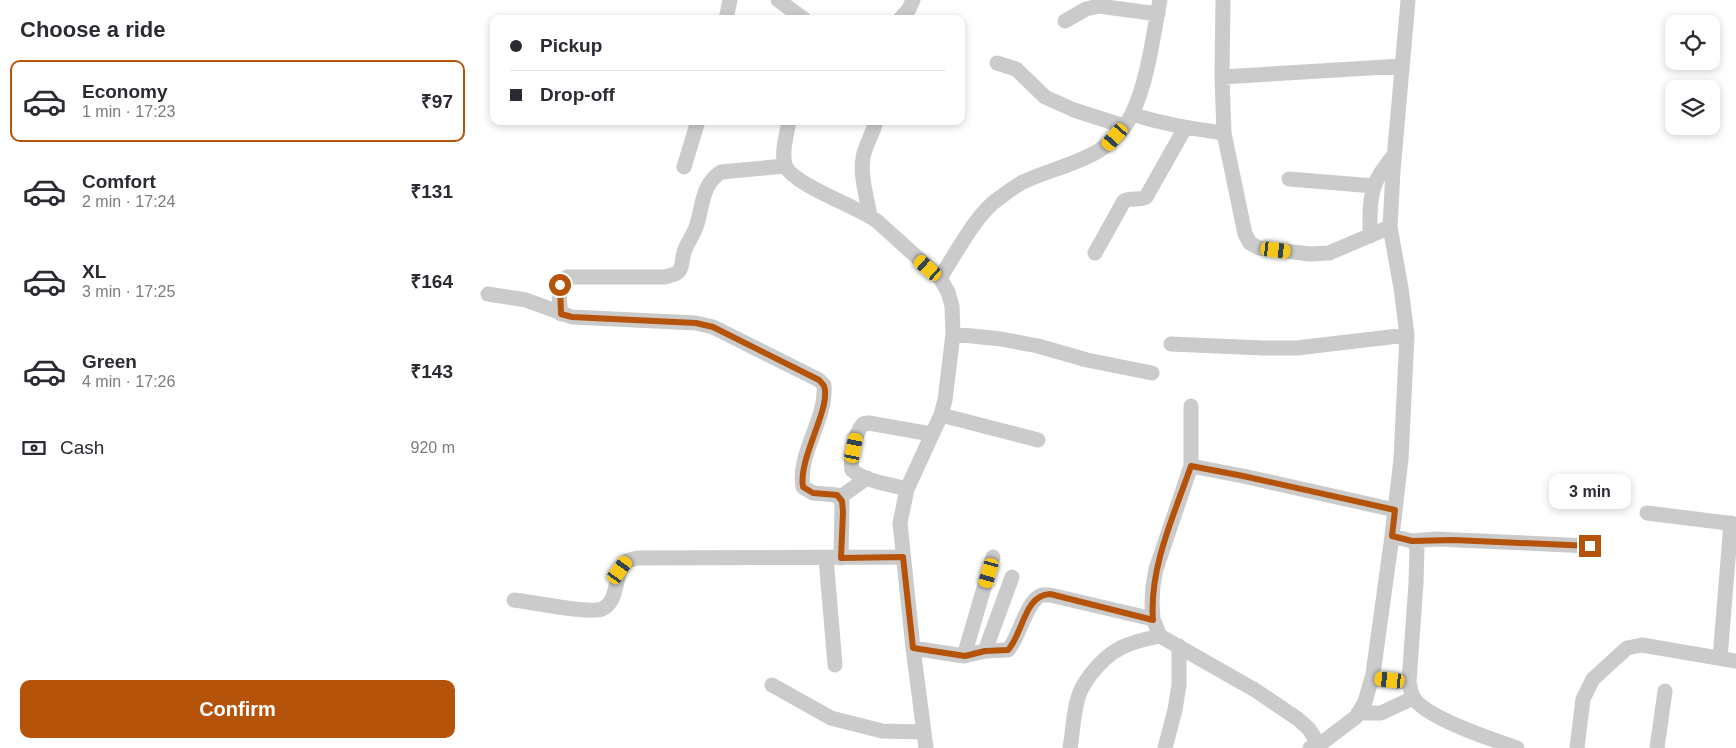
<!DOCTYPE html>
<meta charset="utf-8">
<style>
body{margin:0;font-family:Helvetica,sans-serif;background:#f2f2f3;color:#2b2b33;height:100vh;display:flex;flex-direction:column;font-size:19px;white-space:nowrap}
*{box-sizing:border-box;margin:0}
p{font-size:16px;color:#7c7c81}
.icon{flex:none;width:28px;height:28px;fill:none;stroke:currentColor;stroke-width:2;stroke-linecap:round;stroke-linejoin:round}
.map{position:relative;flex:1;overflow:hidden}
.sheet{display:flex;flex-direction:column;background:#fff;width:475px}
.sheet>*{flex:none}
.top-card{position:absolute;left:15px;top:15px;width:475px;height:110px;border-radius:10px;box-shadow:0 2px 8px #0003;display:grid;align-content:center;height:110px;padding:0 20px;background:#fff}
.buttons{position:absolute;left:1190px;top:15px;display:grid;gap:10px}
.buttons a{display:grid;place-items:center;width:55px;height:55px;border-radius:10px;background:#fff;box-shadow:0 2px 8px #0003;font-size:25px}
.end{position:absolute;width:22px;height:22px;margin:-11px;border:6px solid #b45309;background:#fff;box-shadow:0 0 0 2px #fff}
.from{border-radius:50%}
.bubble{position:absolute;height:35px;border-radius:10px;background:#fff;box-shadow:0 2px 8px #0003;font-size:16px;font-weight:700;line-height:35px;text-align:center}
.car{position:absolute;width:15px;height:30px;margin:-15px -8px;border-radius:6px;box-shadow:0 0 4px 1px #0007;background:linear-gradient(#f5c518 24%,#345 0 40%,#f5c518 0 76%,#345 0 86%,#f5c518 0)}
.top-card b{display:flex;align-items:center;gap:18px;height:48px;font-size:19px}
.top-card b+b{border-top:1px solid #e1e1e2}
.top-card i{width:12px;height:12px;background:#2b2b33}
ul{padding:0;list-style:none}
li{display:flex;align-items:center;gap:15px;height:82px;margin:0 10px 8px;padding:0 10px;border:2px solid transparent;border-radius:10px}
li div{flex:1}
li b{display:block;font-size:19px}
li em{font-style:normal;font-weight:700}
li.active{border-color:#b45309}
li>.icon{width:45px;height:45px;stroke-width:1.5}
h2{padding:0 20px;font-size:22px;line-height:60px}
.pay{display:flex;align-items:center;gap:12px;height:55px;padding:0 20px;font-size:19px}
.pay p{margin-inline-start:auto}
.cta{display:flex;gap:10px;margin-top:auto;padding:10px 20px}
.cta a{flex:1;height:58px;border-radius:10px;background:#b45309;color:#fff;font-size:20px;font-weight:700;line-height:58px;text-align:center}
main{display:flex;flex:1;min-height:0}
.map>svg:first-child{display:block}
.lines{fill:none;stroke-linecap:round;stroke-linejoin:round}
.minor{stroke:#cbcbcb;stroke-width:15}
.route{stroke:#b45309;stroke-width:6}
</style>
<main>
<section class="sheet">
<h2>Choose a ride</h2>
<ul>
<li class="active"><svg class="icon" aria-label="car" viewBox="0 0 24 24"><path d="M5 17H2v-5l4-1 3-4h7l3 4 3 1v5h-3M9 17h6M6 11h13"/><circle cx="7" cy="17" r="2"/><circle cx="17" cy="17" r="2"/></svg><div><b>Economy</b><p>1 min · 17:23</p></div><em>₹97</em></li>
<li><svg class="icon" aria-label="car" viewBox="0 0 24 24"><path d="M5 17H2v-5l4-1 3-4h7l3 4 3 1v5h-3M9 17h6M6 11h13"/><circle cx="7" cy="17" r="2"/><circle cx="17" cy="17" r="2"/></svg><div><b>Comfort</b><p>2 min · 17:24</p></div><em>₹131</em></li>
<li><svg class="icon" aria-label="car" viewBox="0 0 24 24"><path d="M5 17H2v-5l4-1 3-4h7l3 4 3 1v5h-3M9 17h6M6 11h13"/><circle cx="7" cy="17" r="2"/><circle cx="17" cy="17" r="2"/></svg><div><b>XL</b><p>3 min · 17:25</p></div><em>₹164</em></li>
<li><svg class="icon" aria-label="car" viewBox="0 0 24 24"><path d="M5 17H2v-5l4-1 3-4h7l3 4 3 1v5h-3M9 17h6M6 11h13"/><circle cx="7" cy="17" r="2"/><circle cx="17" cy="17" r="2"/></svg><div><b>Green</b><p>4 min · 17:26</p></div><em>₹143</em></li>
</ul>
<div class="pay"><svg class="icon" aria-label="cash" viewBox="0 0 24 24"><path d="M3 7h18v10H3z"/><circle cx="12" cy="12" r="2"/></svg>Cash<p>920 m</p></div>
<div class="cta"><a>Confirm</a></div>
</section>
<div class="map">
<svg width="1261" height="748" viewBox="0 0 1261 748">
<rect width="100%" height="100%" fill="#fff"/>
<g class="lines">
<!-- minor -->
<path class="minor" d="M303 0 329 19
M748 0 747 77 749 133 770 234 775 243 784 248 835 254 854 253 915 227
M251 19 255 0
M425 19 434 9 438 0
M590 21 611 9 624 6 683 14
M522 63 541 69 570 97 599 110 649 126
M747 77 927 66
M657 114C687 124 717 129 749 133
M314 121C312 134 305 155 311 167 321 186 384 207 403 222L465 278 473 292 477 306 478 334 470 400 466 415 432 489 425 523 438 648 451 748
M209 167 223 121
M814 179 899 186
M395 216C392 198 385 176 388 158 390 145 398 134 401 121
M895 236C895 219 894 200 900 184 904 173 912 164 919 155
M620 253 649 201C656 197 664 201 671 197L710 128
M465 278C480 255 501 214 523 199 531 193 540 186 548 182 589 163 635 160 657 114 673 80 678 36 685 0
M13 294 51 300 97 317 221 323 238 327 344 380 349 385C352 420 322 453 328 487L338 493 362 495 367 501 366 558
M86 314C85 302 80 284 92 277H190C195 275 201 275 204 271 208 266 207 258 209 252 212 243 218 236 221 227 228 207 226 185 246 172L310 166
M478 334 526 339 563 346 612 360 677 373
M696 344 788 348H822L932 335
M716 406V466L681 569 678 586 677 603 678 619 685 636 780 690 823 719 834 729 844 745
M466 415 563 440
M716 466 768 476 920 510
M432 489C415 484 391 482 377 470 375 457 379 435 388 424L394 423 456 434
M364 498 392 478
M1172 513 1261 524
M917 536 937 541 942 547 941 583 934 682C935 687 936 693 938 697 950 718 1019 740 1042 748
M937 541 961 539 1115 546
M351 558 360 665
M39 600C57 602 114 614 127 609 145 601 138 573 151 562 154 560 159 559 162 558L428 557
M438 648 489 656 510 651 533 650C544 638 552 599 567 595 568 595 575 595 575 595L678 619
M510 651 537 577
M489 656 518 557
M1245 658 1256 523
M897 679 934 682
M297 685 356 718 407 731 449 732
M883 713H906L938 698
M595 748C598 732 598 714 603 698 605 689 611 681 616 674 636 648 654 642 685 636
M690 748 700 710 704 685V646
M835 748 844 745 881 717 890 702 898 674 917 536 926 459 932 335 926 288 915 227 918 171 933 0
M1102 748 1108 699 1118 679 1152 648 1167 645 1261 661
M1182 748 1190 691"/>
</g>
<g class="lines">
<!-- route -->
<path class="route" d="M85 285 86 314 97 317 221 323 238 327 344 380C344 380 349 385 349 386 357 407 323 458 328 487L338 493 362 495 367 501 368 512 366 558 428 557 438 648 490 656 510 651 533 650C548 634 549 595 575 594L678 620C674 568 699 515 716 466L768 476 920 510 917 536 937 541 978 540 1115 546"/>
</g>
</svg>
<div class="buttons">
<a><svg class="icon" aria-label="locate" viewBox="0 0 24 24"><circle cx="12" cy="12" r="6"/><path d="M12 2v4M12 18v4M2 12h4M18 12h4"/></svg></a>
<a><svg class="icon" aria-label="layers" viewBox="0 0 24 24"><path d="M12 4l9 5-9 5-9-5zM3 14l9 5 9-5"/></svg></a>
</div>
<i class="end from" style="left:85px;top:285px"></i>
<i class="end" style="left:1115px;top:546px"></i>
<div class="bubble" style="left:1074px;top:474px;width:82px">3 min</div>
<i class="car" style="left:640px;top:137px;rotate:221deg"></i>
<i class="car" style="left:801px;top:250px;rotate:97deg"></i>
<i class="car" style="left:453px;top:268px;rotate:311deg"></i>
<i class="car" style="left:379px;top:448px;rotate:11deg"></i>
<i class="car" style="left:145px;top:570px;rotate:36deg"></i>
<i class="car" style="left:514px;top:573px;rotate:196deg"></i>
<i class="car" style="left:915px;top:680px;rotate:276deg"></i>
<div class="top-card">
<b><i class="from"></i>Pickup</b>
<b><i></i>Drop-off</b>
</div>
</div>
</main>
